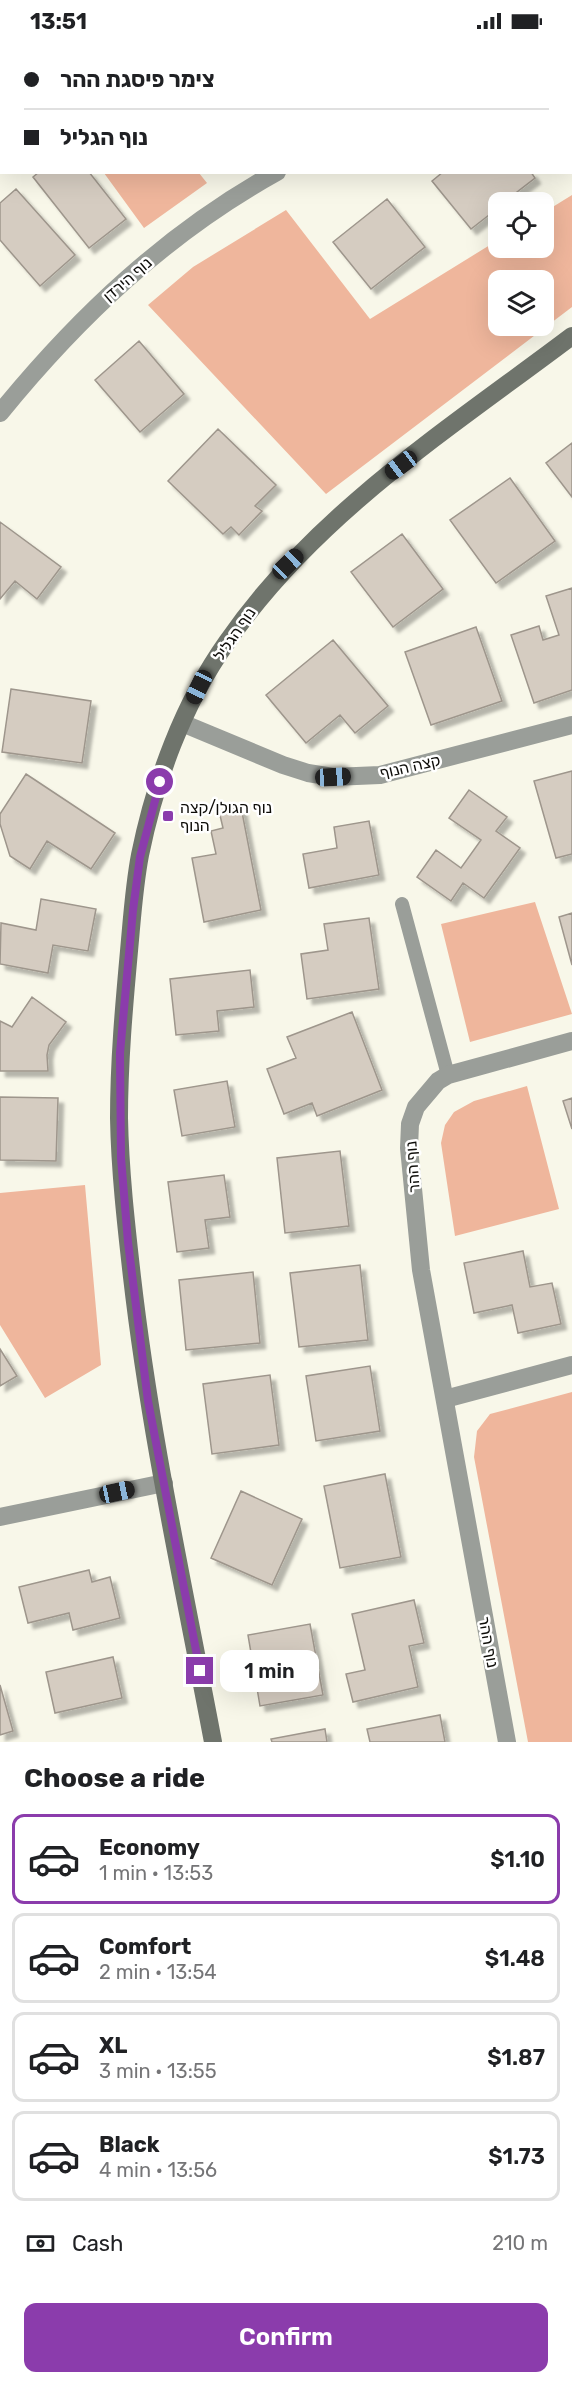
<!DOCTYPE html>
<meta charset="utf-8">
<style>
body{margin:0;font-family:Rubik,"Noto Sans Hebrew",sans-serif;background:#f2f2f2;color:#202124;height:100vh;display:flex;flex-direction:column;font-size:22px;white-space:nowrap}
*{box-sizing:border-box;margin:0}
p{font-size:20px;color:#757577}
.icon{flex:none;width:33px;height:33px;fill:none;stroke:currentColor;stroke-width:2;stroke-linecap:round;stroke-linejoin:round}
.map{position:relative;height:1700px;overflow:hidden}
.panel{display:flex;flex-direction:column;background:#fff;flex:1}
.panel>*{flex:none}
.banner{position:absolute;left:0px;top:0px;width:573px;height:132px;box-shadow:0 6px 24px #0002;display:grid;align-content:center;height:132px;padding:0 24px;background:#fff}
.buttons{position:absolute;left:488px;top:150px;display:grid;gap:12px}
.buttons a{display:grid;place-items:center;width:66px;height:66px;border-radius:12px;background:#fff;box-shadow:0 6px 24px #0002;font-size:30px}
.end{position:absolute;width:27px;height:27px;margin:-14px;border:8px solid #8b3cac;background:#fff;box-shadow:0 0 0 3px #fff}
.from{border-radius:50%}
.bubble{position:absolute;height:42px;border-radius:12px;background:#fff;box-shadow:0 6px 24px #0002;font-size:20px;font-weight:600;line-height:42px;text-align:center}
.car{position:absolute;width:18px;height:36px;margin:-18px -9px;border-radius:8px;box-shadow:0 0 4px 2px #0007;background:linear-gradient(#222 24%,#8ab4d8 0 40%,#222 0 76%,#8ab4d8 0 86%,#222 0)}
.banner b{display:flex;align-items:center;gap:21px;height:57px;font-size:22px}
.banner b+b{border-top:2px solid #e0e0e0}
.banner i{width:15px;height:15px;background:#202124}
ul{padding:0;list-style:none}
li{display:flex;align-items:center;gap:18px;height:90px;margin:0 12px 9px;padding:0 12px;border:3px solid #e0e0e0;border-radius:12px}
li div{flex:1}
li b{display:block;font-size:22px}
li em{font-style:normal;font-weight:600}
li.current{border-color:#8b3cac}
li>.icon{width:54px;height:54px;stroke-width:1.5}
h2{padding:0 24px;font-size:27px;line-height:72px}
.pay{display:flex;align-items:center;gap:15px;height:66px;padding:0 24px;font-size:22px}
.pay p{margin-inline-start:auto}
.action{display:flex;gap:12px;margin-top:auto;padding:12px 24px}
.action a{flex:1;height:69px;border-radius:12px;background:#8b3cac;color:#fff;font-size:24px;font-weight:600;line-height:69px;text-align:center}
.status{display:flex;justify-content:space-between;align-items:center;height:42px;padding:0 30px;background:#fff;direction:ltr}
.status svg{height:16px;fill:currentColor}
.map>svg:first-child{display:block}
.green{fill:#efb69c;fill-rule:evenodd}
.building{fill:#d5ccc1;stroke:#9e968c;stroke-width:1.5;filter:url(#shadow)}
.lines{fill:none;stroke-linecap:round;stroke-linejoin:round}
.lane{stroke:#9a9e99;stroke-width:14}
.street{stroke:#9a9e99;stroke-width:18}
.secondary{stroke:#6f746c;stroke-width:18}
.route{stroke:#8b3cac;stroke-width:8}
.poi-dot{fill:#8b3cac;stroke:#fff;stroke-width:2}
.labels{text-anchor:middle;stroke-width:5;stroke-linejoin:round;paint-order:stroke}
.street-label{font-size:16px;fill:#0e0d09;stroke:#fff}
.poi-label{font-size:16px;fill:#0e0d09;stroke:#fff;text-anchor:start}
</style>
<div class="status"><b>13:51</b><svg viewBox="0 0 49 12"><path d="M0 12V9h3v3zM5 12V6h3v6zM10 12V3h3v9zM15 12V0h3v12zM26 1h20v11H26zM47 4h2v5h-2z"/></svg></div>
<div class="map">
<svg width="572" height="1700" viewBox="0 0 572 1700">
<defs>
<filter id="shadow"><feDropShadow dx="5.5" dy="5.5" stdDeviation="1.5" flood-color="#0004"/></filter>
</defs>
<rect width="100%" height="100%" fill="#f8f7e9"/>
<!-- green -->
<path class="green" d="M104 131H199L207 141 144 186Z
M572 153V265L326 452 148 263 193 225 286 168 370 277 498 198V206H543V171ZM498 238H543V284H498Z
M535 860 572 972 470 1000 441 882Z
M527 1044 559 1167 455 1194 441 1101 445 1083 454 1070 474 1059Z
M85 1143 101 1323 45 1356 0 1283V1151Z
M572 1350V1700H528L474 1415 477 1389 490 1372Z"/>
<!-- building -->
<path class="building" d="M76 0H150L148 2Z
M39 130H89L126 177 89 206 33 135Z
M443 130H531L535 136 504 160H498V166L471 187 432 139Z
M16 147 75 213 40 244 0 198V161Z
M387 157 425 205 371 247 333 200Z
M139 299 184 352 140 390 95 338Z
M218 387 276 443 255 464 262 469 239 493 231 485 223 492 168 439Z
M572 401V455L546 421Z
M510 436 555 499 496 541 450 478Z
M0 480 61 525 37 557 15 539 0 557Z
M402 492 443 547 393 585 351 530Z
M572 546V648L534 661 511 593 539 584 543 598 559 593 546 554Z
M476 585 502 659 431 683 405 610Z
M333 598 388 664 355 691 340 673 306 701 266 653Z
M11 647 91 659 82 721 2 710Z
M572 729V812L556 816 534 739Z
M26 732 115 791 91 827 47 799 30 827 10 814 0 782V772Z
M469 748 507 775 496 789 520 806 484 856 463 841 451 859 417 835 436 808 461 826 481 798 449 776Z
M241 765 261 868 204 880 192 816 216 812 211 789 223 786 219 769Z
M369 779 379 833 309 846 303 812 337 806 334 785Z
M41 857 96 867 88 909 53 903 48 931 0 922 1 881 36 888Z
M572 871V923L559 875Z
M369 876 379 947 307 957 301 912 328 908 324 882Z
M250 928 254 965 217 969 219 989 176 993 170 937Z
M32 955 66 980 49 1003 47 1013 48 1029H0V979L12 985Z
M352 970 382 1048 317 1074 312 1061 284 1072 267 1027 296 1016 287 995Z
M227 1039 235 1085 182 1094 174 1048Z
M0 1055 58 1056 56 1119 0 1118Z
M572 1056V1087L563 1059Z
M340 1109 349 1184 285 1191 277 1116Z
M224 1133 230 1175 205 1178 209 1206 177 1210 168 1140Z
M523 1209 530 1245 552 1241 561 1282 518 1291 512 1263 474 1271 464 1221Z
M360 1223 368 1298 299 1305 290 1231Z
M253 1230 260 1301 186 1308 179 1238Z
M0 1307 17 1334 0 1344Z
M370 1324 380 1389 316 1399 306 1334Z
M270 1333 279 1403 212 1412 203 1342Z
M385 1432 401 1515 340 1526 324 1444Z
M241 1449 302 1477 272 1543 211 1516Z
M89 1528 92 1540 110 1535 120 1576 73 1588 69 1571 28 1581 19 1545Z
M414 1558 424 1601 409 1604 418 1645 353 1660 346 1632 365 1628 352 1572Z
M310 1582 323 1653 260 1664 248 1593Z
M113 1615 122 1656 55 1671 46 1630Z
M0 1643 13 1689 0 1693Z
M440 1673 445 1700H370L367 1687Z
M325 1687 327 1700H272L271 1697Z"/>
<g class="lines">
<!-- lane -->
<path class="lane" d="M402 862 448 1033"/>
<!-- street -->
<path class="street" d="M0 371C79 274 167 191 277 130
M182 681 283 723 308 731 333 735 380 733 572 683
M445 1357 572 1323
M0 1475 164 1441
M507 1700 421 1228 409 1106 410 1082 416 1065 438 1039 448 1033 572 999"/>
<!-- secondary -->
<path class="secondary" d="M213 1700C184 1546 150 1392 132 1235 126 1182 120 1129 119 1076 119 1020 124 964 129 909 132 877 134 844 140 813 155 739 183 662 227 600 315 472 450 386 572 294"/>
</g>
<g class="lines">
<!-- route -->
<path class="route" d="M160 740 140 815 133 868 120 1011 121 1116 128 1200 148 1359 200 1629"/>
</g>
<!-- markers -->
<rect class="poi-dot" x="162" y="768" width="12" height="12" rx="3"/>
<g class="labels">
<!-- street labels -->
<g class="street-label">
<text transform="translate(127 237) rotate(-41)" y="6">נוף הירדן</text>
<text transform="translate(234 592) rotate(-55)" y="6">נוף הגליל</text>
<text transform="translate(410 724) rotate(-13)" y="6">קצה הנוף</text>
<text transform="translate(412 1125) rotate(-94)" y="6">נוף ההר</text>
<text transform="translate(489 1600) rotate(80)" y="6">נוף ההר</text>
</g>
<!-- poi labels -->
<g class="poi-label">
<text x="180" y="771">נוף הגולן/קצה<tspan x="180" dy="18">הנוף</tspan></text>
</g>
</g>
</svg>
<div class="buttons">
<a><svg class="icon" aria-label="locate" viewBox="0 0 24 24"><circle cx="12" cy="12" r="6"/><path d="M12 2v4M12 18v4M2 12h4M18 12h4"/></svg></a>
<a><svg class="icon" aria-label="layers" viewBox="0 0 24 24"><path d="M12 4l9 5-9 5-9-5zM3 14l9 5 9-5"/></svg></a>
</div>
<i class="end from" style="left:160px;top:740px"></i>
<i class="end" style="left:200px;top:1629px"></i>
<div class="bubble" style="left:220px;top:1608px;width:99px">1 min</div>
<i class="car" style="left:401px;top:423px;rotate:233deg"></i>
<i class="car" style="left:288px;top:522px;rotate:46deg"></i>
<i class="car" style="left:199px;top:645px;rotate:205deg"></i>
<i class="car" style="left:333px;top:735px;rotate:87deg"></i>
<i class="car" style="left:117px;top:1450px;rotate:78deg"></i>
<div class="banner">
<b><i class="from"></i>צימר פיסגת ההר</b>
<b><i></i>נוף הגליל</b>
</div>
</div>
<section class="panel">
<h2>Choose a ride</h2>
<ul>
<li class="current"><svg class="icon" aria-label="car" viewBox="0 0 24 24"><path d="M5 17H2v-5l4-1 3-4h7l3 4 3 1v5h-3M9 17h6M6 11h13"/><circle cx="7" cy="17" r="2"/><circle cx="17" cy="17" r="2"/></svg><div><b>Economy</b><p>1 min · 13:53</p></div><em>$1.10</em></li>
<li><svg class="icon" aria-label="car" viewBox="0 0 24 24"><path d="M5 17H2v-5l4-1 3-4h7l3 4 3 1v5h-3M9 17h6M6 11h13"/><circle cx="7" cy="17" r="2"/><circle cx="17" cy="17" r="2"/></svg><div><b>Comfort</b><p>2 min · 13:54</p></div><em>$1.48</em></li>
<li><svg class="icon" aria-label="car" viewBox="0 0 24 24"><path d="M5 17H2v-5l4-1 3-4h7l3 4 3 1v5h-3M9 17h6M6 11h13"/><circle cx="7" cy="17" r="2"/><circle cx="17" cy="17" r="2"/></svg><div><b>XL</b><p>3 min · 13:55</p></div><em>$1.87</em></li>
<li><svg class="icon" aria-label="car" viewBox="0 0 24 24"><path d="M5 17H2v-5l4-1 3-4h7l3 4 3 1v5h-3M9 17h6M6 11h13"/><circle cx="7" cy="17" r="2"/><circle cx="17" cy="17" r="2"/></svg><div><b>Black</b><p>4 min · 13:56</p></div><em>$1.73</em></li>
</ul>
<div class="pay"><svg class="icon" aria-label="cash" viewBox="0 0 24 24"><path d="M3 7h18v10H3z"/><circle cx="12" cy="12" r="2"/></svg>Cash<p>210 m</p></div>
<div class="action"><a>Confirm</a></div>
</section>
